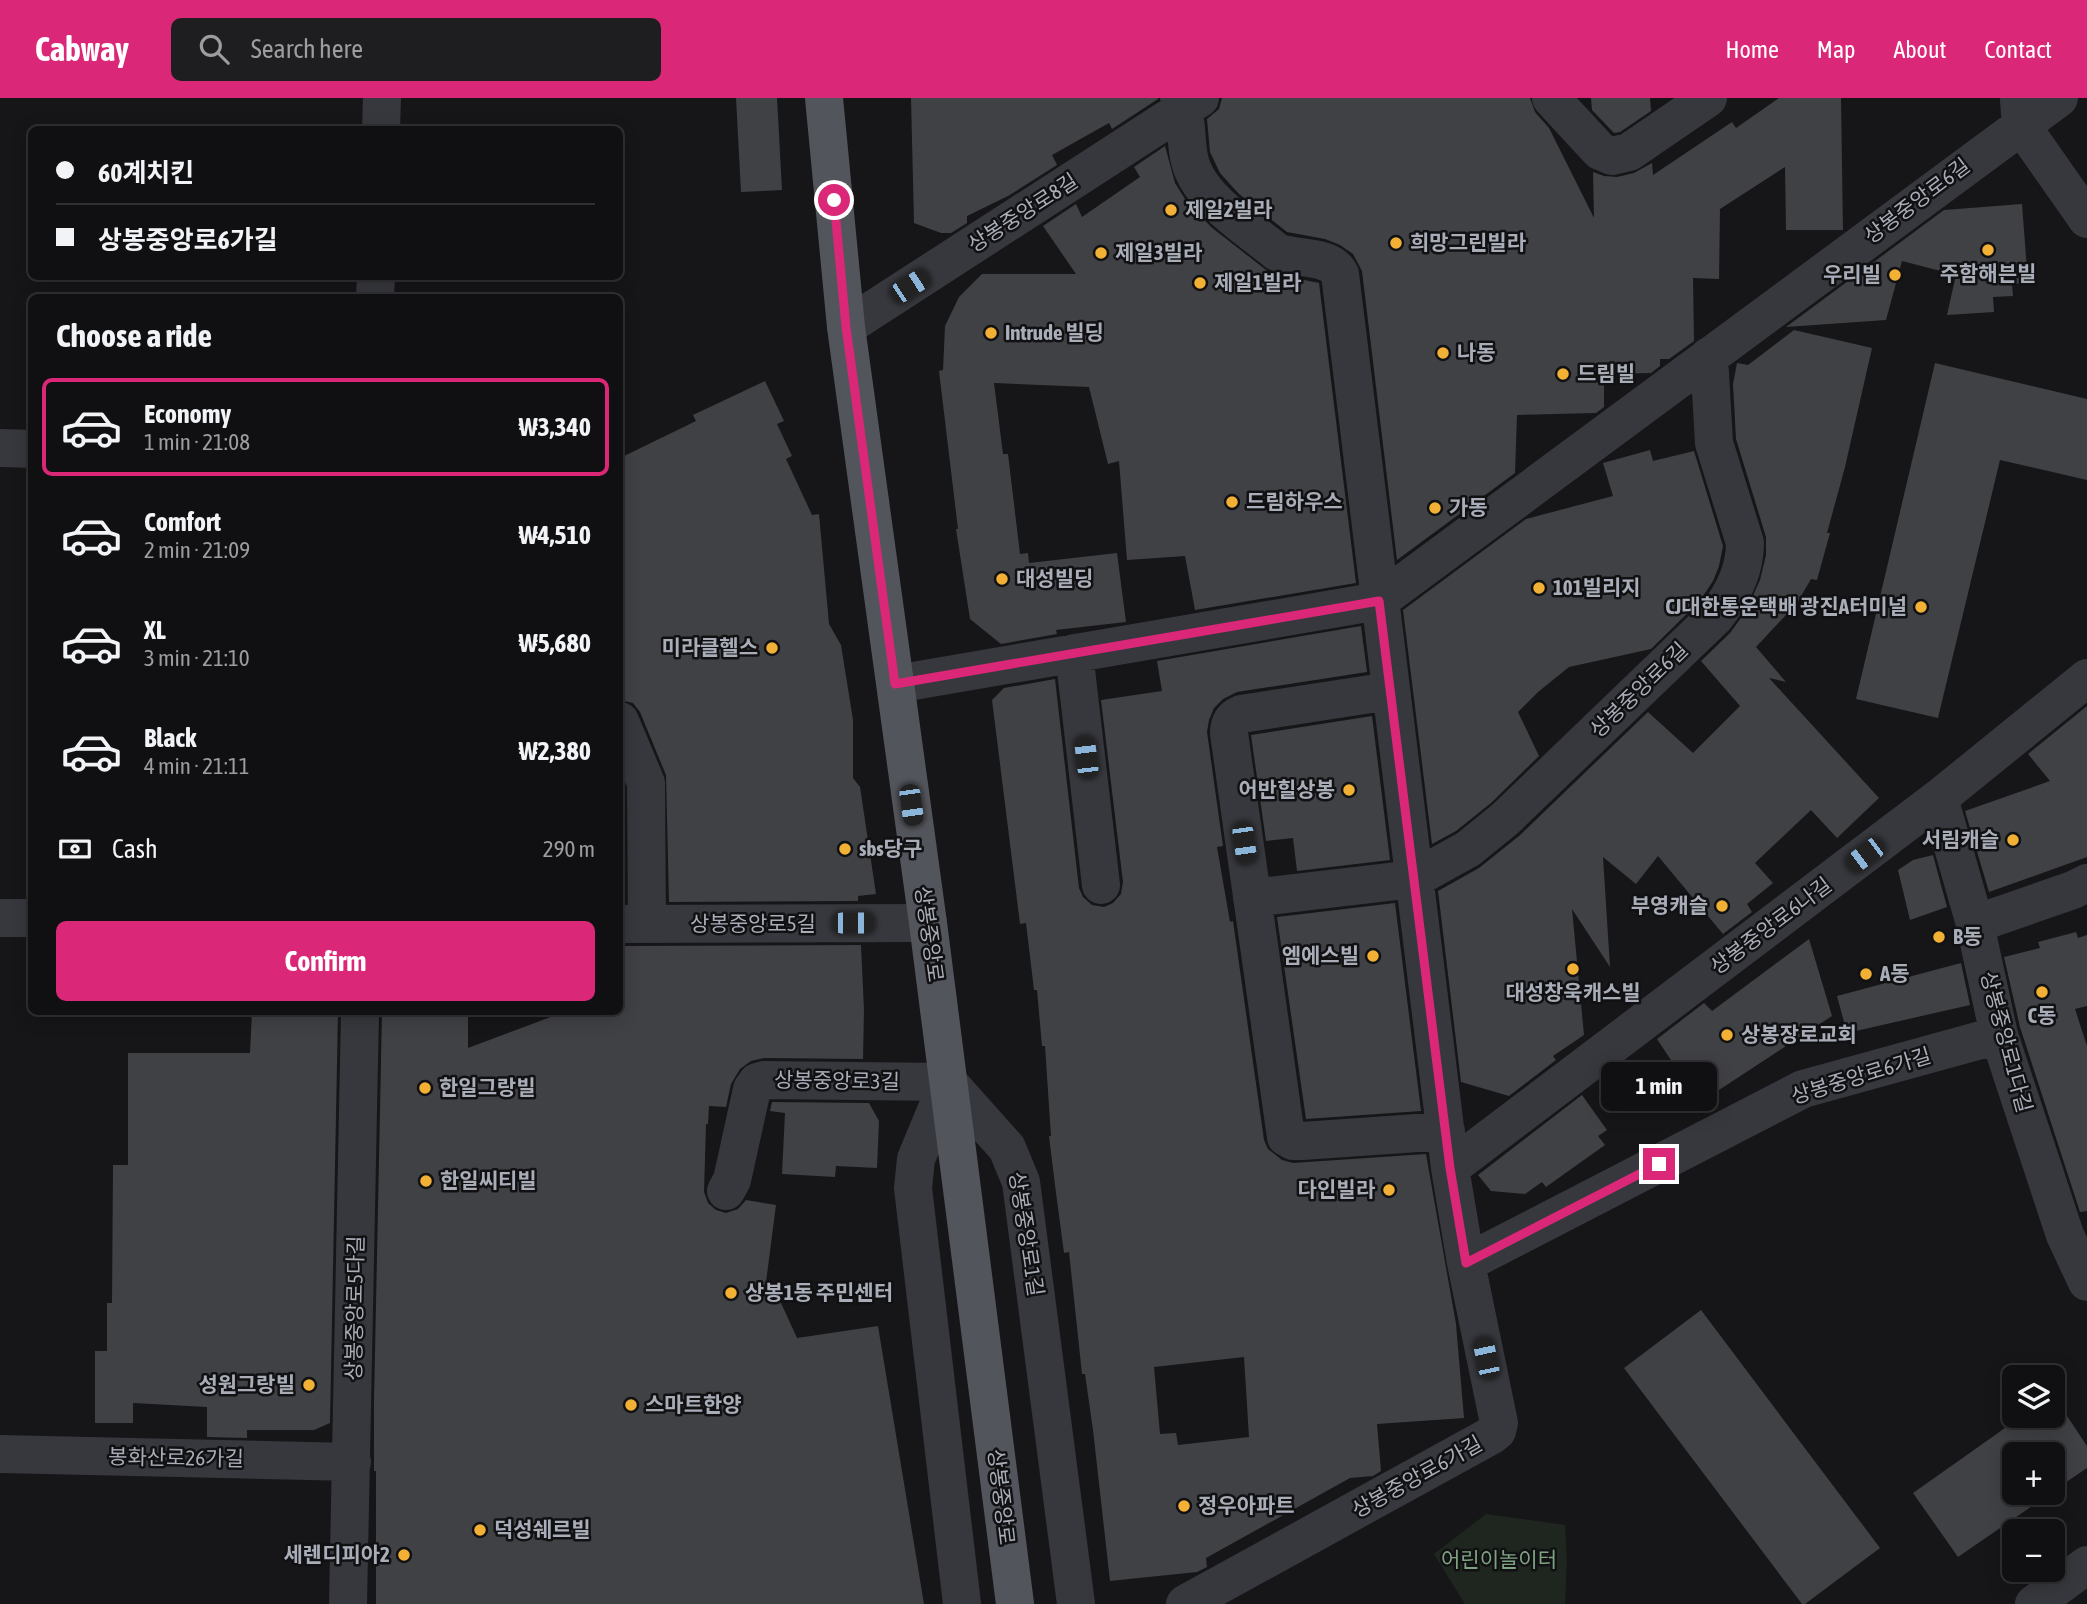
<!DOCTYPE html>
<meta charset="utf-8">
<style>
body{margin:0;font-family:"Asap Condensed","Noto Sans KR",sans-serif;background:#1e1e20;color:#f1f3f6;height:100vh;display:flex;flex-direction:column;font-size:26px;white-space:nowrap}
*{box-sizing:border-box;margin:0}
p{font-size:23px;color:#9c9d9f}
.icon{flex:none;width:38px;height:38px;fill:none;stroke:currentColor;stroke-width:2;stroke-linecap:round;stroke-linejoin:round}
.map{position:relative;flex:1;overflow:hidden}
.panel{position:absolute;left:28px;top:196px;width:595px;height:721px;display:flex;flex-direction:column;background:#101012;border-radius:10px;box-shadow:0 4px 18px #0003,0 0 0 2px #303032}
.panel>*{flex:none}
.guide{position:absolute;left:28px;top:28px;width:595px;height:154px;border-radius:10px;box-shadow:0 4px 18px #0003,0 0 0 2px #303032;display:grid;align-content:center;height:154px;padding:0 28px;background:#101012}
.controls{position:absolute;left:2002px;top:1267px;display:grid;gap:14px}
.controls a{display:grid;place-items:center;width:63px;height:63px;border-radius:10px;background:#101012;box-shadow:0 4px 18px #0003,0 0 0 2px #303032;font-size:35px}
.end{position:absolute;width:32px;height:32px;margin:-16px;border:9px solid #db2777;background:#fff;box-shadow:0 0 0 4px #fff}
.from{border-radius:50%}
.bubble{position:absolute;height:49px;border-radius:10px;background:#101012;box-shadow:0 4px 18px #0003,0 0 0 2px #303032;font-size:23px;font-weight:700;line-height:49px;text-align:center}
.car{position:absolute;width:21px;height:42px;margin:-21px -10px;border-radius:9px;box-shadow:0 0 5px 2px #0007;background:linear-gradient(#222 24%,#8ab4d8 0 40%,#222 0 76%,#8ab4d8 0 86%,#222 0)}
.guide b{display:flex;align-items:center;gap:24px;height:66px;font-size:26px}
.guide b+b{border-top:2px solid #303032}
.guide i{width:18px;height:18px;background:#f1f3f6}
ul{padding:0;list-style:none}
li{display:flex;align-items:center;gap:21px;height:98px;margin:0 14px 10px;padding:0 14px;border:4px solid transparent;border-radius:10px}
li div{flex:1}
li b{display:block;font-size:26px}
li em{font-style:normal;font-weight:700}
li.current{border-color:#db2777}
li>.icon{width:63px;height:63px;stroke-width:1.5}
h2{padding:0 28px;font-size:32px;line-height:84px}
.pay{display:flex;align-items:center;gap:18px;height:77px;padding:0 28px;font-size:26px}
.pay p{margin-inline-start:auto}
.cta{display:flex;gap:14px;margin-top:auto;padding:14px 28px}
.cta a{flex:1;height:80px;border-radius:10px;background:#db2777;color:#fff;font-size:28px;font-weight:700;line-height:80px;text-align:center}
header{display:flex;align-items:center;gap:42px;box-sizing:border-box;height:98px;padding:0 35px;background:#db2777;color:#fff}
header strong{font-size:33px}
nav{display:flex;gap:38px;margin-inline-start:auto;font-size:24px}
.search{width:490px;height:63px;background:#1e1e20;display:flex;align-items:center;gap:18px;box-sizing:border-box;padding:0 24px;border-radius:10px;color:#9c9d9f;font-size:26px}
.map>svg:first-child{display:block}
.green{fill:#1e261f}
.building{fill:#404145;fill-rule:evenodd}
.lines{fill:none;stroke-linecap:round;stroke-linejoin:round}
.minor{stroke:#37383d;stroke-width:38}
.major{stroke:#53555c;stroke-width:38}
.route{stroke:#db2777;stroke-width:9}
.poi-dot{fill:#f2b134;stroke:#111113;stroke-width:2.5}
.labels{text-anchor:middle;stroke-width:5;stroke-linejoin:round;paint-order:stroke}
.street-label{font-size:21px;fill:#a8adb8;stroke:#111113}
.poi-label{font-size:21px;font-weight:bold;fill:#a8adb8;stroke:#111113;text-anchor:start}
.park-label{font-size:21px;fill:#7fa381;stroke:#111113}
</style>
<header>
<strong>Cabway</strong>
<div class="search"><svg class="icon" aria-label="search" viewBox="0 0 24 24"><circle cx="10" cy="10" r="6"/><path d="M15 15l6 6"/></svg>Search here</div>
<nav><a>Home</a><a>Map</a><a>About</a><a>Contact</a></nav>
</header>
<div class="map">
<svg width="2087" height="1506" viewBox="0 0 2087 1506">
<rect width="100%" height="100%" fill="#161618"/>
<!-- green -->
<path class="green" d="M1486 1416 1565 1427 1567 1462 1565 1506H1465L1434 1456Z"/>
<!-- building -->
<path class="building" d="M736 0H777L782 92 741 94Z
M911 0H1158V1L1112 31 1109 25 1052 57 1057 67 1008 98 967 118V125L951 135H941L914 125Z
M1222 0H1530L1535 14 1549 30 1594 120 1593 74 1604 78 1617 79 1634 75 1652 65 1653 77 1732 24 1736 30 1779 0H1841L1843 132H1786L1785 69 1720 111 1719 181 1693 180 1694 243 1669 261H1660V268L1651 275 1610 276V279H1604V309L1596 315 1517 317 1515 375 1397 462 1362 173 1353 156 1340 147 1325 141 1287 134 1239 96 1220 75 1210 54 1207 21 1219 11Z
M1591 0H1650L1651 13 1620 34 1614 35 1592 12Z
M1165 48 1175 85 1185 101 1211 129 1270 175 1319 185 1356 485 1195 512 1185 458 1127 462 1119 363 1108 366 1089 289 994 285 1003 356H1008L1020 456 1028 455 1029 465 1117 455 1126 524 1056 532 1057 536 1001 546 970 521 956 431H958L939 273 943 272 945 228 959 199 982 176H1076L1043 128 1076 106 1082 119 1140 79 1134 69Z
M2022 106 2028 185 2012 186 2013 198 1993 199 1994 214 1947 217 1956 177 1902 163 1886 222 1786 229 1944 112Z
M1794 232 1872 250 1845 369 1827 435H1830L1817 482 1811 481 1797 505 1756 549 1786 584 1769 580 1879 700 1837 740 1811 712 1755 765 1773 785 1747 806 1752 814 1723 836 1658 758 1636 786 1603 759 1610 869 1572 811 1584 937 1553 958 1556 962 1509 998 1461 984 1438 793 1479 770 1519 738 1648 614 1693 655 1740 608 1701 563 1730 535 1746 513 1760 482 1766 457V439L1736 341 1733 286 1737 265 1748 267Z
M1935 265 2087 301V382L2000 362 1938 620 1856 601Z
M765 283 784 323 777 326 792 358 786 361 812 417 819 416 829 526 841 547 853 622V680L860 689 876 796 858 798V803L669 804 666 677 640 614 633 605 620 602V360L696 323 693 317Z
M1650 352 1653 363 1694 353 1723 448 1719 468 1713 483 1699 504 1651 551 1569 569 1538 594 1518 614 1539 658 1491 705 1456 733 1432 746 1403 512 1526 421 1613 398 1603 365Z
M1361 528 1367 574 1237 594 1223 601 1214 610 1209 622 1207 634 1223 748 1217 749 1230 824 1233 823 1264 1042 1268 1051 1282 1062 1293 1065 1426 1056 1456 1226 1464 1320 1377 1326 1381 1373 1373 1378 1350 1380 1206 1460 1207 1469 1197 1474 1110 1483 1093 1332 1085 1276H1082L1069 1154 1064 1155 1056 1095 1049 1038H1051L1045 948H1042L1037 892H1034L1026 825 1020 826 992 602 1004 590 1055 581 1079 790 1083 799 1092 807 1104 809 1113 805 1121 796 1123 784 1101 602 1162 593 1157 563ZM1244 1259 1249 1339 1178 1347 1176 1335 1160 1336 1154 1269Z
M2087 608V759L1989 794 1965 713 2050 683 2028 656Z
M1372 618 1390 762 1297 773 1293 740 1266 743 1251 637Z
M620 678 624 689 625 804H620Z
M1933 757 1947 809 1910 822 1898 772 1913 762Z
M1395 805 1421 1013 1306 1021 1277 819Z
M2076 834 2078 840 2087 837V908L2075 911 2087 948V1113L2080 1114 2020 929 2004 859 2040 850 2038 844Z
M1809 841 1832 918 1719 992 1710 978 1690 991 1657 941 1704 905 1712 913Z
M861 847 864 912 863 961 764 960 751 963 740 971 731 986 726 1009 709 1008 708 1026H706L704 1094 708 1105 716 1112 726 1115 738 1111 746 1102 776 1107 766 1184 781 1205 797 1240 878 1228 924 1506H376V1373H374V1304L382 914H468V950L564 914H620V848Z
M1961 865 1970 907 1847 935 1837 898Z
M252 914H338L330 1325 314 1332H247V1340L207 1339V1309L133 1305V1325H95V1253H107V1205H112L113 1067H128V955H250Z
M1582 997 1607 1032 1598 1038 1605 1047 1546 1089 1542 1084 1525 1096 1491 1093 1478 1077Z
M772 1004 869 1005 879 1023 877 1070 836 1068 835 1079 782 1076 785 1015 770 1013Z
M1701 1212 1880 1450 1805 1506H1802L1624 1270Z
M2022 1318H2067L2087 1348V1370L2053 1393V1356H2014V1395H2051L1958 1459 1913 1395Z"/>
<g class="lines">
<!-- minor -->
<path class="minor" d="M1179 0C1188 19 1185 39 1189 59 1196 99 1248 130 1277 154 1296 162 1330 156 1340 176L1450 1070 1466 1165 1499 1325 1497 1333 1492 1337 1185 1506
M1551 0 1600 53 1612 58 1629 54 1708 0
M2019 2 2021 27 2087 121
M381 32 382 0
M375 200 376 178
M846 229 1200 0
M0 350 32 351
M1074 555 1101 787
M896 586 1379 503 2059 0
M1390 593 1241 616C1232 620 1229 625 1229 635L1286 1039 1293 1043H1302L1446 1033
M620 623 646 685 647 826
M1939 700 1975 826 1999 937 2065 1137 2087 1184
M1252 800 1414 781 1468 751 1505 721 1715 519C1732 498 1745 472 1745 445L1714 345 1709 258
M0 820H32
M620 826 928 825
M1975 826 2073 792 2087 785
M948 984 1007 1050 1021 1084 1076 1506
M948 984 916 1061 913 1090 962 1506
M1450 1070 1939 700 2087 580
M726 1093 732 1082 752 991 757 984 764 982 948 984
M1466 1165 1803 991 1999 937
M0 1356 352 1364
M348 1506 360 914
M2034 1506 2087 1467"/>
<!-- major -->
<path class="major" d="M824 0 846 229 928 825 1015 1506"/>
</g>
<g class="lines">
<!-- route -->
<path class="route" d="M834 102 846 229 895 586 1379 503 1450 1070 1466 1165 1659 1066"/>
</g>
<!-- markers -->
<g class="poi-dot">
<circle cx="1171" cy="112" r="7"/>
<circle cx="1396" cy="145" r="7"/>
<circle cx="1988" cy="152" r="7"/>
<circle cx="1101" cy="155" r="7"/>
<circle cx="1895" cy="177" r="7"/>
<circle cx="1200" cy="185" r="7"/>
<circle cx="991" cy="235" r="7"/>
<circle cx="1443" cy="255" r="7"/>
<circle cx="1563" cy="276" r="7"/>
<circle cx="1232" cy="404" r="7"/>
<circle cx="1435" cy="410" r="7"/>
<circle cx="1002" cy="481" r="7"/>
<circle cx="1539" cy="490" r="7"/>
<circle cx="1921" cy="509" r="7"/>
<circle cx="772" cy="550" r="7"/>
<circle cx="1349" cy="692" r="7"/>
<circle cx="2013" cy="742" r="7"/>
<circle cx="845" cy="751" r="7"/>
<circle cx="1722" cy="808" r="7"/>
<circle cx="1939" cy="839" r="7"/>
<circle cx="1373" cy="858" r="7"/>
<circle cx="1573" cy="871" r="7"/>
<circle cx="1866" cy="876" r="7"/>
<circle cx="2042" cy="894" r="7"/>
<circle cx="1727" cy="937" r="7"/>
<circle cx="425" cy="990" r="7"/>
<circle cx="426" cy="1083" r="7"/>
<circle cx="1389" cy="1092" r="7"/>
<circle cx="731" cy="1195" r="7"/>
<circle cx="309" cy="1287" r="7"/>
<circle cx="631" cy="1307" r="7"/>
<circle cx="1184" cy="1408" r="7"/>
<circle cx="480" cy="1432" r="7"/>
<circle cx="404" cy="1457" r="7"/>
</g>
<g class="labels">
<!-- street labels -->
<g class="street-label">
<text transform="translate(1917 103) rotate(-37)" y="7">상봉중앙로6길</text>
<text transform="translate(1023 115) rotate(-33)" y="7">상봉중앙로8길</text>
<text transform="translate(1639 592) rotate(-44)" y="7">상봉중앙로6길</text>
<text x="753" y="833">상봉중앙로5길</text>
<text transform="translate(1771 828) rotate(-37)" y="7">상봉중앙로6나길</text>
<text transform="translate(929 836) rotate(82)" y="7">상봉중앙로</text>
<text transform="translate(2006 944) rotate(75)" y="7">상봉중앙로1다길</text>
<text transform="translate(1861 978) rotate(-17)" y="7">상봉중앙로6가길</text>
<text transform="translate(837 983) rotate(1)" y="7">상봉중앙로3길</text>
<text transform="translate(1026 1136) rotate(81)" y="7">상봉중앙로1길</text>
<text transform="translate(355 1210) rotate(-89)" y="7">상봉중앙로5다길</text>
<text transform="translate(176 1360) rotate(1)" y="7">봉화산로26가길</text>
<text transform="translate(1417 1379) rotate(-29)" y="7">상봉중앙로6가길</text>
<text transform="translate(1001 1399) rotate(83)" y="7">상봉중앙로</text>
</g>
<!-- poi labels -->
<g class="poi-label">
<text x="1185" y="119">제일2빌라</text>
<text x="1410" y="152">희망그린빌라</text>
<text x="1115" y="162">제일3빌라</text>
<text x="1988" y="183" text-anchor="middle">주함해븐빌</text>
<text x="1881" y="184" text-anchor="end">우리빌</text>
<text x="1214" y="192">제일1빌라</text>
<text x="1005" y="242">Intrude 빌딩</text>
<text x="1457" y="262">나동</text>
<text x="1577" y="283">드림빌</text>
<text x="1246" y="411">드림하우스</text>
<text x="1449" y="417">가동</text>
<text x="1016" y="488">대성빌딩</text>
<text x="1553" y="497">101빌리지</text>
<text x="1907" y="516" text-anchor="end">CJ대한통운택배 광진A터미널</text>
<text x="758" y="557" text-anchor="end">미라클헬스</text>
<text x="1335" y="699" text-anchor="end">어반힐상봉</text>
<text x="1999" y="749" text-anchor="end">서림캐슬</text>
<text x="859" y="758">sbs당구</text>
<text x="1708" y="815" text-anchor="end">부영캐슬</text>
<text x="1953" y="846">B동</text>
<text x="1359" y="865" text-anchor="end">엠에스빌</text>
<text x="1880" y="883">A동</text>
<text x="1573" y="902" text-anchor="middle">대성창욱캐스빌</text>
<text x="2042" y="925" text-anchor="middle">C동</text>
<text x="1741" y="944">상봉장로교회</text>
<text x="439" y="997">한일그랑빌</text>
<text x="440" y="1090">한일씨티빌</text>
<text x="1375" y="1099" text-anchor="end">다인빌라</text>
<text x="745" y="1202">상봉1동 주민센터</text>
<text x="295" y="1294" text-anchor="end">성원그랑빌</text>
<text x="645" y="1314">스마트한양</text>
<text x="1198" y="1415">정우아파트</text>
<text x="494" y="1439">덕성쉐르빌</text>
<text x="390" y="1464" text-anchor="end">세렌디피아2</text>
</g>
<!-- park labels -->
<g class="park-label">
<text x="1499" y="1469">어린이놀이터</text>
</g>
</g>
</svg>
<div class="controls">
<a><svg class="icon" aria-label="layers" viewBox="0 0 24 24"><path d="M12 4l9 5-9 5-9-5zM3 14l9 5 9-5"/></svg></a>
<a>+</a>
<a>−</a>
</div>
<i class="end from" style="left:834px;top:102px"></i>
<i class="end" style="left:1659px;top:1066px"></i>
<div class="bubble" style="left:1601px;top:964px;width:116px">1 min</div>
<i class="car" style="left:910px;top:188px;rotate:57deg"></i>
<i class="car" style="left:1086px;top:659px;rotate:353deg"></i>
<i class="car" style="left:911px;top:707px;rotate:172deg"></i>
<i class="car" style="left:1244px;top:745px;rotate:172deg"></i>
<i class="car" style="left:1865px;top:757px;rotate:233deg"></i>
<i class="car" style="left:853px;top:825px;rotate:90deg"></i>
<i class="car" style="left:1486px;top:1260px;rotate:348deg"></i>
<div class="guide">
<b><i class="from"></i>60계치킨</b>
<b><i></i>상봉중앙로6가길</b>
</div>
<section class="panel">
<h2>Choose a ride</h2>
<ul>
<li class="current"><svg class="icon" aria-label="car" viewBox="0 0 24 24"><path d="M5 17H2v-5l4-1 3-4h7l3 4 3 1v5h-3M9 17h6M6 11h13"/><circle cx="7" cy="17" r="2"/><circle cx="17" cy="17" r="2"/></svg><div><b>Economy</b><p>1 min · 21:08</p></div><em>₩3,340</em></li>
<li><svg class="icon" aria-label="car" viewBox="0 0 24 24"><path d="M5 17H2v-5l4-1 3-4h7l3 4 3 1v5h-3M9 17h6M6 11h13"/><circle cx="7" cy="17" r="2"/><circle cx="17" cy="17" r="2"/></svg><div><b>Comfort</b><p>2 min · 21:09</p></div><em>₩4,510</em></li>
<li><svg class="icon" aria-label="car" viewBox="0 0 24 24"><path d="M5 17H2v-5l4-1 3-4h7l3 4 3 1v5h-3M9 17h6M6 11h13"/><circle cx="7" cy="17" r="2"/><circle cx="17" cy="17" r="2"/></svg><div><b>XL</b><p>3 min · 21:10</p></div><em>₩5,680</em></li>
<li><svg class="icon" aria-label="car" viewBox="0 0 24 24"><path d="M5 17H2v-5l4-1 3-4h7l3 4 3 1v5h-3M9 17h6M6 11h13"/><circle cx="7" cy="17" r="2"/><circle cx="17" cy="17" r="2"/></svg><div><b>Black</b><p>4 min · 21:11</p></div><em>₩2,380</em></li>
</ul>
<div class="pay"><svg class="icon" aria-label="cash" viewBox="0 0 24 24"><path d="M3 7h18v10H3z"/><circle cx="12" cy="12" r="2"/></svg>Cash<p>290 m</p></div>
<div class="cta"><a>Confirm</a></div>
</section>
</div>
